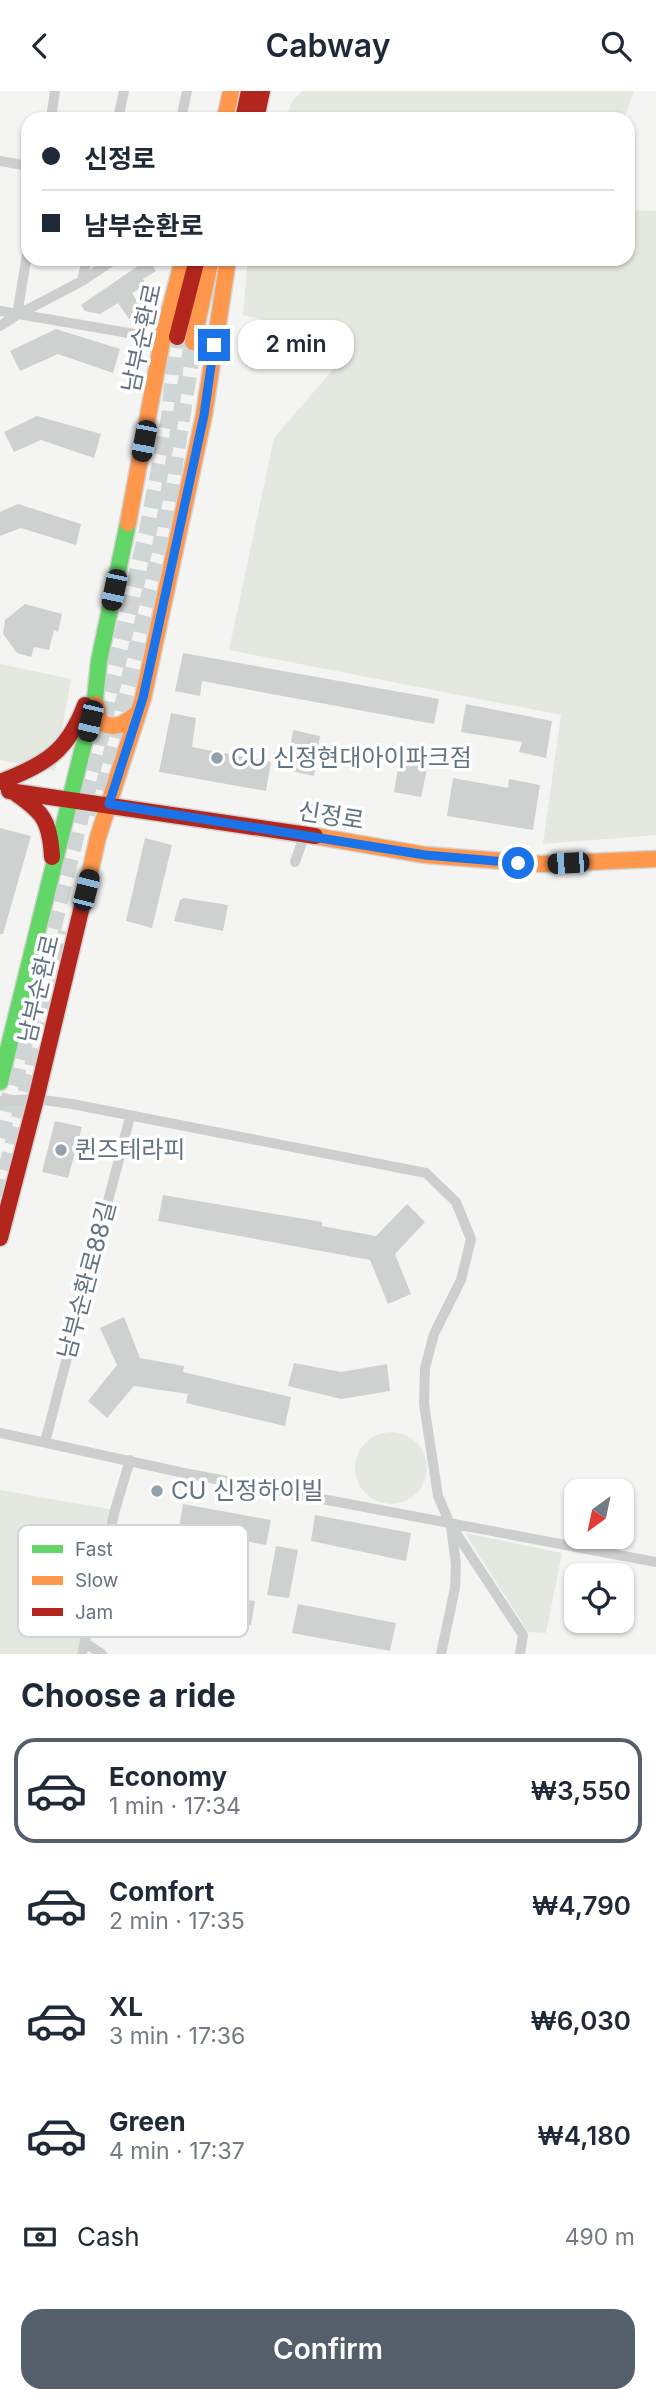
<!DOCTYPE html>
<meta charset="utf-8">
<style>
body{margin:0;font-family:Inter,"Noto Sans KR",sans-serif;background:#f6f6f7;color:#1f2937;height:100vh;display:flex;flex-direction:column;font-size:26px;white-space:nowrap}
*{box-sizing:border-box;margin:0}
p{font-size:23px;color:#747a83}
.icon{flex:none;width:38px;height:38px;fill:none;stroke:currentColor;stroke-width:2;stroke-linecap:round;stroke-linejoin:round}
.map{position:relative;height:1563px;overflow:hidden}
.sheet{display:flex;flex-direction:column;background:#fff;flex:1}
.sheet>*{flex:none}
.banner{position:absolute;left:21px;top:21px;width:614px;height:154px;border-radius:21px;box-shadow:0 2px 5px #0004;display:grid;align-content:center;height:154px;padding:0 21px;background:#fff}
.needle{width:46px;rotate:213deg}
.buttons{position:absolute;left:564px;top:1388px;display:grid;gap:14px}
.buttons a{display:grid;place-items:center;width:70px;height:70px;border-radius:14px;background:#fff;box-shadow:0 2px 5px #0004;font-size:35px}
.end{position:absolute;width:32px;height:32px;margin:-16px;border:9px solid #1a73e8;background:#fff;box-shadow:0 0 0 4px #fff}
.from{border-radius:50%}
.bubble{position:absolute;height:49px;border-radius:21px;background:#fff;box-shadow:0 2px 5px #0004;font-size:23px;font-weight:600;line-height:49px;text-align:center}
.car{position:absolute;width:21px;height:42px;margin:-21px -10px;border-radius:9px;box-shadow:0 0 5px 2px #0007;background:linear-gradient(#222 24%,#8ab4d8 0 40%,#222 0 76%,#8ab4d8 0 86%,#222 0)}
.banner b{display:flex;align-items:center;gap:24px;height:66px;font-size:26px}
.banner b+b{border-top:2px solid #e0e1e3}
.banner i{width:18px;height:18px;background:#1f2937}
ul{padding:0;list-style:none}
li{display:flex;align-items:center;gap:21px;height:105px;margin:0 14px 10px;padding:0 7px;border:4px solid transparent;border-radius:21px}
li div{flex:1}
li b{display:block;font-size:26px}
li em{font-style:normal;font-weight:600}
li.active{border-color:#545f6b}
li>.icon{width:63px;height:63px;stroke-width:1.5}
h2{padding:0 21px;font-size:32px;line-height:84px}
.pay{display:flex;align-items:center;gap:18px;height:77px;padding:0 21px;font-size:26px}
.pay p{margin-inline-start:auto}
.action{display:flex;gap:14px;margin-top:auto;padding:14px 21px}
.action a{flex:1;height:80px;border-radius:21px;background:#545f6b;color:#fff;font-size:28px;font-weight:600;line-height:80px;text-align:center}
header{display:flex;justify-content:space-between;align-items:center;height:91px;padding:0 21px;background:#fff;font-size:32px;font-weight:600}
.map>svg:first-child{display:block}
.green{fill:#e4e8e0}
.building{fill:#cfd1d1}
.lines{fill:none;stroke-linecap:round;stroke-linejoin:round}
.primary-tunnel{stroke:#d0d5d6;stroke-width:18;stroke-dasharray:18 9;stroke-linecap:butt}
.fast-casing{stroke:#d2d3d3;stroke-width:19}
.slow-casing{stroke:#d2d3d3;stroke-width:19}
.jam-casing{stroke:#d2d3d3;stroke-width:19}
.street{stroke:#cdcfcf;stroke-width:10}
.fast{stroke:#63d668;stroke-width:16}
.slow{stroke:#ff974d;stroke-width:16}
.jam{stroke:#b3261e;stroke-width:16}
.route{stroke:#1a73e8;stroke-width:9}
.poi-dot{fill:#95a1aa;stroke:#fff;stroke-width:2.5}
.labels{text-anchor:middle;stroke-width:7;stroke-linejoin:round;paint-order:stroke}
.street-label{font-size:24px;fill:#627484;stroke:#fff}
.poi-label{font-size:24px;fill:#627484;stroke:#fff;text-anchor:start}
.key{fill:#fff;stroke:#d0d5da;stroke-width:2}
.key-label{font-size:19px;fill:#627484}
</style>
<header><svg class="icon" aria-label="back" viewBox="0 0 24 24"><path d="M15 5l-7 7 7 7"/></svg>Cabway<svg class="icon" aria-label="search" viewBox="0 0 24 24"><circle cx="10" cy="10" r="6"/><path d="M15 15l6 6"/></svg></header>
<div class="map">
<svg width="656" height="1563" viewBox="0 0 656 1563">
<rect width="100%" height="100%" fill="#f4f5f2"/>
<!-- green -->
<path class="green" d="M303 0H634L624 28H285L293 9Z
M628 119 656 120V744L543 753 561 624 229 559 274 347 348 261 325 242 243 224 248 168H628Z
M0 573 71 588 55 680 0 669Z
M355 1377a36 36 0 1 1 72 0a36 36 0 1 1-72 0Z
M0 1399 115 1419 82 1563H0Z
M465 1442 562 1462 546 1542 528 1541Z"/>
<!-- building -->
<path class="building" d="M148 168 156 180 143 188 146 194 132 202 142 219 129 228 118 212 100 223 85 220 81 214Z
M56 238 120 258 113 282 58 263 20 280 10 260Z
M37 325 101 343 94 367 41 349 14 361 4 341Z
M18 413 81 433 76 454 21 437 0 445V421Z
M25 513 62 523 58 541 54 539 49 559 34 556 31 566 17 562 3 543 5 529Z
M183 562 439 608 434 633 202 590 200 605 175 600Z
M466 613 552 630 546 667 519 661 522 651 461 641Z
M171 622 196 627 192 656 271 671 266 700 159 681Z
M293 639 320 645 314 685 287 679Z
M401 660 430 664 421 706 394 701Z
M453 687 508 697 509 688 540 694 533 739 447 725Z
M0 737 31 745 3 843H0Z
M145 747 172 754 152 837 126 830Z
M184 807 228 814 223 840 174 830 180 809Z
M55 1030 82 1036 68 1087 42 1081Z
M163 1104 322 1131V1135L376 1145 407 1113 425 1131 395 1163 411 1203 388 1213 370 1169 158 1130Z
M124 1226 140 1267 184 1275 183 1281 291 1306 285 1335 186 1312 188 1303 134 1295 107 1327 88 1310 117 1274 100 1237Z
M294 1272 341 1281 387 1273 390 1300 341 1308 288 1295Z
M183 1413 271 1429 266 1454 179 1438Z
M315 1424 411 1442 406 1470 311 1450Z
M276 1455 298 1459 289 1507 267 1504Z
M169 1496 255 1510 251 1534 166 1520Z
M298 1513 396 1532 390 1560 292 1542Z"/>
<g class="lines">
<!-- primary-tunnel -->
<path class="primary-tunnel" d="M97 726 161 457 193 251
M0 1047 97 658 148 439 170 327 177 246
M0 1106 67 841"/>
<defs>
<path id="fast" d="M0 991 95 608 99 570 128 432"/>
<path id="slow" d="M225 28 231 0
M193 251 211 168
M128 432 163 245 183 168
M96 613 100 631C116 640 125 632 138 622
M315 745 425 764 541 773 656 768
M88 790 98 746 143 607 204 324 228 168"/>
<path id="jam" d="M243 28 249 0
M256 28 262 0
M177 246 197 168
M0 691C45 674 68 660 85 614
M9 700 315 745
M12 700C43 721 50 729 52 766
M0 1147 36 1008 88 790"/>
</defs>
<!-- fast casing -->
<use href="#fast" class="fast-casing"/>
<!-- slow casing -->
<use href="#slow" class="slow-casing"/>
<!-- jam casing -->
<use href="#jam" class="jam-casing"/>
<!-- street -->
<path class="street" d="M51 28 55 0
M118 28 124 0
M181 28 187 0
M0 70 28 75
M82 190 87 168
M0 220 152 246
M17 224 28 158
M0 235 17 224 82 190 115 168
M295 771 305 743
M0 1010 36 1008 72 1013 426 1082 456 1111 471 1148 461 1189 434 1243 425 1277 424 1313 438 1405 450 1433 523 1544 520 1563
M0 1342 184 1382 656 1471
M45 1351 130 1026
M85 1552 102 1563
M82 1563 115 1419 130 1369
M441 1563 455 1497 456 1473 451 1436"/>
<!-- fast -->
<use href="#fast" class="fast"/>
<!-- slow -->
<use href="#slow" class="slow"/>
<!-- jam -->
<use href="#jam" class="jam"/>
</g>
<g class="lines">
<!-- route -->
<path class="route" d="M214 254 204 324 143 607 109 713 425 764 518 772"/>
</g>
<!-- markers -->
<g class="poi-dot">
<circle cx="217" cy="667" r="7"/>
<circle cx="61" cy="1059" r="7"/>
<circle cx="157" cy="1400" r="7"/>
</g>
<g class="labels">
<!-- street labels -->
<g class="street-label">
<text transform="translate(142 247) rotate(-78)" y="8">남부순환로</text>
<text transform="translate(331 725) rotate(9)" y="8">신정로</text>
<text transform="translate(39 898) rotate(-77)" y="8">남부순환로</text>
<text transform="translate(87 1189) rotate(-75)" y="8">남부순환로88길</text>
</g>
<!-- poi labels -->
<g class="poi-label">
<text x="231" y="675">CU 신정현대아이파크점</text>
<text x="75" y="1067">퀸즈테라피</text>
<text x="171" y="1408">CU 신정하이빌</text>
</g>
</g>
<!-- legend -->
<rect x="18" y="1434" width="230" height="112" rx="10" class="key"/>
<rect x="32" y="1454" width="31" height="8" fill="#63d668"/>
<rect x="32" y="1485" width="31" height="9" fill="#ff974d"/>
<rect x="32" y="1517" width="31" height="8" fill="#b3261e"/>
<g class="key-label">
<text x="75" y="1465">Fast</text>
<text x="75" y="1496">Slow</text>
<text x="75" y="1528">Jam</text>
</g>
</svg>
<div class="buttons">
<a><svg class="needle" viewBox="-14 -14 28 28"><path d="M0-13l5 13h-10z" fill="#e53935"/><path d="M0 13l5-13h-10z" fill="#747a83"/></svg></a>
<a><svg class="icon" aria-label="locate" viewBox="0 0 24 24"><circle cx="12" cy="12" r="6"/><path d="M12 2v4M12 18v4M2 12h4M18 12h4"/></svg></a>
</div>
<i class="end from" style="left:518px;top:772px"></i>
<i class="end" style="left:214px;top:254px"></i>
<div class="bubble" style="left:238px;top:229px;width:116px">2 min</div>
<i class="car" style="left:144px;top:350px;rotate:191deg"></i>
<i class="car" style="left:114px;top:499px;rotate:192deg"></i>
<i class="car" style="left:90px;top:630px;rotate:193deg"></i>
<i class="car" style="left:568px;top:772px;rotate:267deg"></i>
<i class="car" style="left:86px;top:799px;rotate:14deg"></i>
<div class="banner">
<b><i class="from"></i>신정로</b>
<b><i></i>남부순환로</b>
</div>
</div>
<section class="sheet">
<h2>Choose a ride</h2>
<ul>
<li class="active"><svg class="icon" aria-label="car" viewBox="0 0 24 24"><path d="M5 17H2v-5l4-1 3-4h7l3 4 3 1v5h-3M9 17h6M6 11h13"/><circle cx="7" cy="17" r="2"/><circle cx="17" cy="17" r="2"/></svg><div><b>Economy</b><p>1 min · 17:34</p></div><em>₩3,550</em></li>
<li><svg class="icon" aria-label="car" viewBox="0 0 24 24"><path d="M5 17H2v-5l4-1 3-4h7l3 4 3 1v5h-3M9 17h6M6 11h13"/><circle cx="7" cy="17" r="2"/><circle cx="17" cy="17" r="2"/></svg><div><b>Comfort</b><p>2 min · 17:35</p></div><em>₩4,790</em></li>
<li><svg class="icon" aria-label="car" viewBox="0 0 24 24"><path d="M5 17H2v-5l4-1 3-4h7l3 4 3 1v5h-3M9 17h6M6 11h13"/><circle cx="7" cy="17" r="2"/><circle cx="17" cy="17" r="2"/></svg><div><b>XL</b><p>3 min · 17:36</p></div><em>₩6,030</em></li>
<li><svg class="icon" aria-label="car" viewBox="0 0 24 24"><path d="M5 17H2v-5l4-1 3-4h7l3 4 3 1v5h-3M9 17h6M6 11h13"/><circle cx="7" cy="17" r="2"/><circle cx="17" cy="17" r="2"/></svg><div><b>Green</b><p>4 min · 17:37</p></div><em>₩4,180</em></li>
</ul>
<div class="pay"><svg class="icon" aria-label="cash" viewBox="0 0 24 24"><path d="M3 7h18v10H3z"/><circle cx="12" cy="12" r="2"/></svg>Cash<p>490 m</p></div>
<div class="action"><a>Confirm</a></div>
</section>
